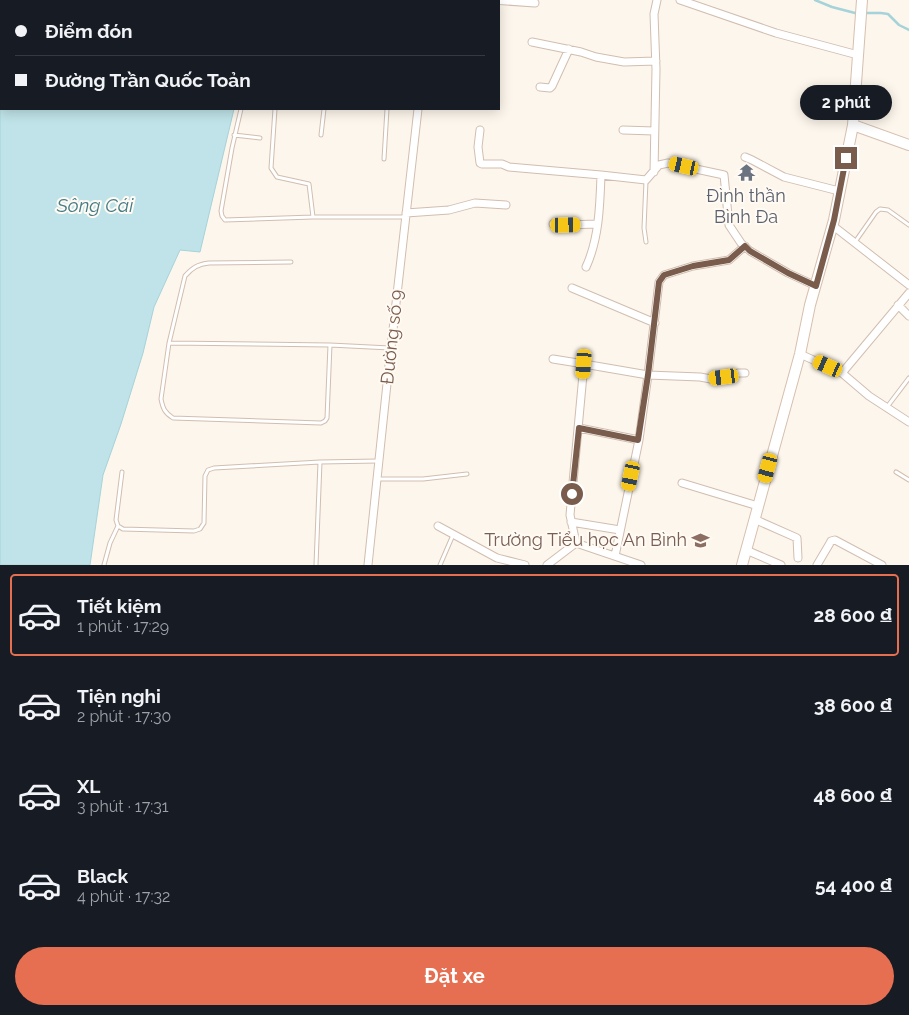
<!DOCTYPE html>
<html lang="vi">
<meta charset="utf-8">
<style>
body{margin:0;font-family:Raleway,sans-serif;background:#242831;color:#f1f3f6;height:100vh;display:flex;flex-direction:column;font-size:19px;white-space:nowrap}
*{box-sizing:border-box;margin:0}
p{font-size:16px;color:#9ea1a6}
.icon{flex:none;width:28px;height:28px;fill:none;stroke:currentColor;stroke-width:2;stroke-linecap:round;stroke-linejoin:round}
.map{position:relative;height:565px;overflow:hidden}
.panel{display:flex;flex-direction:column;background:#171b24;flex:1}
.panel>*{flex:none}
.top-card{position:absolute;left:0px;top:0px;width:500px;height:110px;box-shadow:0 2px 12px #0003;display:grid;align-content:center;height:110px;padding:0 15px;background:#171b24}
.end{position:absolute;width:22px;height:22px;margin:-11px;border:6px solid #7a5c4d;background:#fff;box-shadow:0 0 0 2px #fff}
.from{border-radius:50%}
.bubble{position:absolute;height:35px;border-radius:18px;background:#171b24;box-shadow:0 2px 12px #0003;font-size:16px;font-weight:700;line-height:35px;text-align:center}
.car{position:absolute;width:15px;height:30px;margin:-15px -8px;border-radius:6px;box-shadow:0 0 4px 1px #0007;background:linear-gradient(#f5c518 24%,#345 0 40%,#f5c518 0 76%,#345 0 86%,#f5c518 0)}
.top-card b{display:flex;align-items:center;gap:18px;height:48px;font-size:19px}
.top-card b+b{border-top:1px solid #363941}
.top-card i{width:12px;height:12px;background:#f1f3f6}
ul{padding:9px 0 0;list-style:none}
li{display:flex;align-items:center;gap:15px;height:82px;margin:0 10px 8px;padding:0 5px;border:2px solid transparent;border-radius:5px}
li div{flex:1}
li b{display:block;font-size:19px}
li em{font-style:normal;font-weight:700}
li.on{border-color:#e76f51}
li>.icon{width:45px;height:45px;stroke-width:1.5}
.action{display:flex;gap:10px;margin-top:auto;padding:10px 15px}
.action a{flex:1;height:58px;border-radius:30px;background:#e76f51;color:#fff;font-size:20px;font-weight:700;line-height:58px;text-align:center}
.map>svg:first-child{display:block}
.water{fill:#bfe3e8;stroke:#a5d3da}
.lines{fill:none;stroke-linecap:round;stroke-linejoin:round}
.stream{stroke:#a5d3da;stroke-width:2.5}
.lane-casing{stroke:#d1beb0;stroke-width:5}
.street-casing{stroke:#d1beb0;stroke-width:9}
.secondary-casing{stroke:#d6c0b0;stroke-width:12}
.lane{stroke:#fff;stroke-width:3}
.street{stroke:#fff;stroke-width:7}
.secondary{stroke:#fff;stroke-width:10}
.route{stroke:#7a5c4d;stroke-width:6}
.labels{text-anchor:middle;stroke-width:4;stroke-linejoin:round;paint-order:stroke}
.worship-label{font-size:18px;fill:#5b616d;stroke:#fffaf3}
.street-label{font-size:18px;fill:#7a5c4d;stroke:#fffaf3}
.education-label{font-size:18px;fill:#785e54;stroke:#fffaf3;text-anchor:end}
.water-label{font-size:19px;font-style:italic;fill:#437c86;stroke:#fffaf3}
</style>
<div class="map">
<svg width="909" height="565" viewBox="0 0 909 565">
<rect width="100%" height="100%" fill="#fdf6ec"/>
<!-- water -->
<path class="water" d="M0 0H239V1H1V109H234L200 252 180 250 154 307 143 353 121 424 103 475 90 565H0Z"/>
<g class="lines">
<!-- stream -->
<path class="stream" d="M815 0 832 7 855 13H859
M864 13H881L888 14 899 25 909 30"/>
<defs>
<path id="lane" d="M415 0 418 1
M241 109 232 148 221 211 222 216 225 220 313 217H405
M275 109 271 168 277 177 309 184 313 217
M234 135 260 138
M321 135 324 109
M384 159 387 109
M646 181 644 228 646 242
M855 242 876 212 880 209 888 210 909 225
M169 343 185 276C192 268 198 264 209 263L291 262
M330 345 327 418 325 421 321 423 173 418C165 413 163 409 161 399L169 343 330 345 390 348
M887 407 909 378
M122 472 116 520 118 526 123 529 194 531 200 529 204 523 205 476 208 470 214 468 320 462 378 461
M896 472 909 480
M378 479H423L467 474
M104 565 110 543 118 526
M316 565 320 462
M440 565 453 535"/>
<path id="street" d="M492 0 535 3
M680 0 776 33 858 55
M429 1V0
M532 42 581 52 596 57 624 62 656 61
M540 87 550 88 552 86 569 49
M480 130 478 147 480 163 482 164H502L509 167 601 175 646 180 659 165 668 163 724 175 729 225 741 243 750 251 788 273 816 286
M623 130 654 131
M745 157 752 160 784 177 839 191
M654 172 656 69 654 14 657 0
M406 213 449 210 475 203 506 205
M553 224 566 225 597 224
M832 225 909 285
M586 267C599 239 600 205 601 175
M572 288 655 323
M909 293 842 373 869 396 909 422
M898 305 909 316
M800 354 842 373
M553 359 584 364 648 375 700 377 711 379 724 377 738 373H745
M584 364 570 515 576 543 641 565
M579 428 639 440
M682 483 758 506
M754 519 797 538 798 558
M571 522 620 530
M438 526 497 558 525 565
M746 550 781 565
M615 556 639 440 648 375 659 282 664 275 693 266 729 260 745 246
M368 565 388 374 418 109
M547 565 576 543
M817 565 830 543 831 541 835 540 882 565"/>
<path id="secondary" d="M853 125 909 145
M742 565 800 354 810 305 834 220 853 125 862 0"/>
</defs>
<!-- lane casing -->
<use href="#lane" class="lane-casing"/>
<!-- street casing -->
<use href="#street" class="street-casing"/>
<!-- secondary casing -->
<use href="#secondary" class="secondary-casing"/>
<!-- lane -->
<use href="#lane" class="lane"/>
<!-- street -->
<use href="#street" class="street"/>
<!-- secondary -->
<use href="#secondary" class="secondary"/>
</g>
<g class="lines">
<!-- route -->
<path class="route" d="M572 494 579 428 638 440 648 375 659 282 664 275 693 266 729 260 745 246 750 251 788 273 816 286 834 220 846 158"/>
</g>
<!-- icons -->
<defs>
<symbol id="temple-bare" viewBox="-9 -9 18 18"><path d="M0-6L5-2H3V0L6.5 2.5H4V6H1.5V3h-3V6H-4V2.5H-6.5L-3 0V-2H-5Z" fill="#6b7280" stroke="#fffaf3" stroke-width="2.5" paint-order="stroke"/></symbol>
<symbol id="school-bare" viewBox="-9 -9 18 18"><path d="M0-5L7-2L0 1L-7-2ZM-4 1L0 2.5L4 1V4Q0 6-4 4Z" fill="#8d6e63" stroke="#fffaf3" stroke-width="2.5" paint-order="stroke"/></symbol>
</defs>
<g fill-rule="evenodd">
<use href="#temple-bare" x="734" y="160" width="25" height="25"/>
<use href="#school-bare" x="688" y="528" width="25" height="25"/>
</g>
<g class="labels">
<!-- worship labels -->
<g class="worship-label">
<text x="746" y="202">Đình thần<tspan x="746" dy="21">Bình Đa</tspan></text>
</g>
<!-- street labels -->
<g class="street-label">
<text transform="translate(392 337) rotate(-84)" y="6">Đường số 9</text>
</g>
<!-- education labels -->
<g class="education-label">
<text x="687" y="546">Trường Tiểu học An Bình</text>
</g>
<!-- water labels -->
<g class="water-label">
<text x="95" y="212">Sông Cái</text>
</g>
</g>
</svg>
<i class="end from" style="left:572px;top:494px"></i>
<i class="end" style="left:846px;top:158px"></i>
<div class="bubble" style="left:800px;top:85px;width:92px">2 phút</div>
<i class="car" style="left:684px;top:166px;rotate:283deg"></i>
<i class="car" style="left:566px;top:225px;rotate:89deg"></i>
<i class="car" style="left:584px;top:364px;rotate:184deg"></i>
<i class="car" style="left:828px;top:366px;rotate:294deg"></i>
<i class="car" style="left:724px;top:377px;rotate:263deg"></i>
<i class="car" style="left:768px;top:468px;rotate:195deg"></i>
<i class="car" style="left:631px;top:476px;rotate:192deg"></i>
<div class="top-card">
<b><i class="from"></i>Điểm đón</b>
<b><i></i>Đường Trần Quốc Toản</b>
</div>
</div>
<section class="panel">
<ul>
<li class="on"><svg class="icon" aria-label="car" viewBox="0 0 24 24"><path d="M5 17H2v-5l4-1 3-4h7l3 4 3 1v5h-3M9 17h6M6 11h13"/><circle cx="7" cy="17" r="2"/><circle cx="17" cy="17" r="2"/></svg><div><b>Tiết kiệm</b><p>1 phút · 17:29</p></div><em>28 600 ₫</em></li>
<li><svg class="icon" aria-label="car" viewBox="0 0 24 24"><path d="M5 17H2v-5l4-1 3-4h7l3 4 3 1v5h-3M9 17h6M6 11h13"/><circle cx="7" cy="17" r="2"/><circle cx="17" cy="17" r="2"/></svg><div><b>Tiện nghi</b><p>2 phút · 17:30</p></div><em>38 600 ₫</em></li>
<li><svg class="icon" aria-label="car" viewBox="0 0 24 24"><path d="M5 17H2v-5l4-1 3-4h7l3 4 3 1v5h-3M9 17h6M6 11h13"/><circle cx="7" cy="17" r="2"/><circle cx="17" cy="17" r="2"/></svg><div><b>XL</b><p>3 phút · 17:31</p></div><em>48 600 ₫</em></li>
<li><svg class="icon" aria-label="car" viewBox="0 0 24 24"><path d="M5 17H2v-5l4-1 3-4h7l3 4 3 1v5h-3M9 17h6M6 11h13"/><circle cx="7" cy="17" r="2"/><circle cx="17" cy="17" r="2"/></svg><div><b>Black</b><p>4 phút · 17:32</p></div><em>54 400 ₫</em></li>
</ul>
<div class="action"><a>Đặt xe</a></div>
</section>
